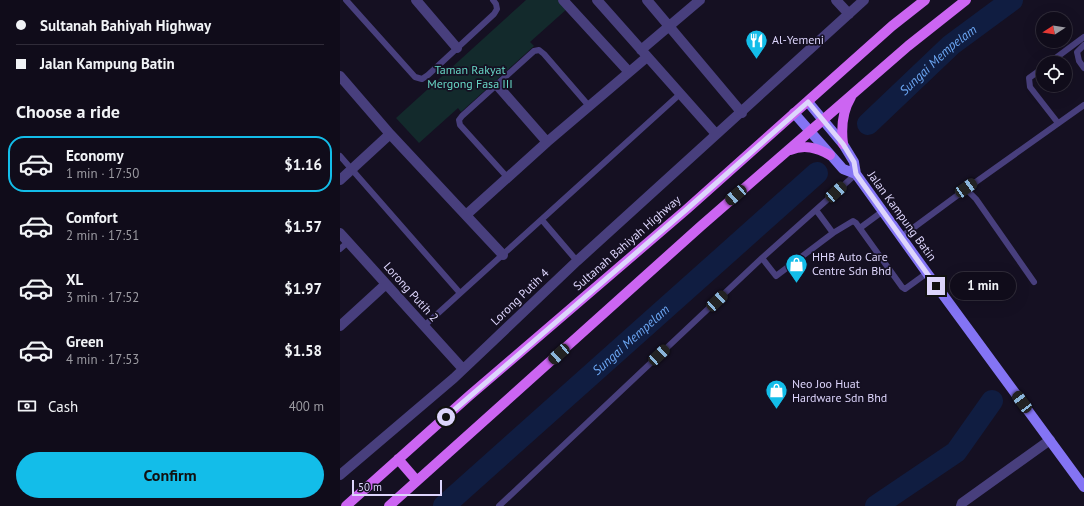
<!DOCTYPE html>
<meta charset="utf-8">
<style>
body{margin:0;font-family:"PT Sans",sans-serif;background:#1e1a27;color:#f1f3f6;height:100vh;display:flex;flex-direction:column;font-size:15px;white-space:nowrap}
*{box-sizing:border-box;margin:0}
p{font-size:13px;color:#9c9ba2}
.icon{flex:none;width:22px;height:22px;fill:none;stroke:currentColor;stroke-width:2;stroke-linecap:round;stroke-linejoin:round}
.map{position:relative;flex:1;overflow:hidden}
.drawer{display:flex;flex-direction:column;background:#100c1a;width:340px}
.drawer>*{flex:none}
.hud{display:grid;align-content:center;height:88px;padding:0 16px;background:#100c1a}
.needle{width:26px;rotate:258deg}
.fabs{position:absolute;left:696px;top:12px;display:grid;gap:8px}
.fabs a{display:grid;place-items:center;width:36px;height:36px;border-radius:50%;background:#100c1a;box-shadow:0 4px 16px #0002,0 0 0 1px #302c39;font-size:20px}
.scale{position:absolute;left:12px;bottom:10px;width:90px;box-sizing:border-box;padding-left:4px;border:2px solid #ddd5fc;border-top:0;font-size:11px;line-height:14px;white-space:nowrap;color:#ddd5fc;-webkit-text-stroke:3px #151022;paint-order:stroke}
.end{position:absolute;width:18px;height:18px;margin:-9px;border:5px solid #ddd5fc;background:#111;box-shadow:0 0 0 2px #111}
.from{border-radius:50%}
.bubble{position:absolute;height:28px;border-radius:14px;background:#100c1a;box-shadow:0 4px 16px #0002,0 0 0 1px #302c39;font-size:13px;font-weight:800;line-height:28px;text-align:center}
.car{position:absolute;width:12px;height:24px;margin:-12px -6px;border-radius:5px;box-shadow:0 0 3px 1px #0007;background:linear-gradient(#222 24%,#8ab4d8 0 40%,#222 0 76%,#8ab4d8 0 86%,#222 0)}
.hud b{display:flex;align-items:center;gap:14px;height:38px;font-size:15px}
.hud b+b{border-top:1px solid #302c39}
.hud i{width:10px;height:10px;background:#f1f3f6}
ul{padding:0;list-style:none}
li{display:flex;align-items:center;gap:12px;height:56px;margin:0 8px 6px;padding:0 8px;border:2px solid transparent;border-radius:16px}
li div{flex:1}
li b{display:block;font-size:15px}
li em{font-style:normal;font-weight:800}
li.on{border-color:#13bde9}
li>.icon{width:36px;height:36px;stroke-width:1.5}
h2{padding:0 16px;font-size:18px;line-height:48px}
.pay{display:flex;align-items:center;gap:10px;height:44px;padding:0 16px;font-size:15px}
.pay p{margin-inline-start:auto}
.button{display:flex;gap:8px;margin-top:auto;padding:8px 16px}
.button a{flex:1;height:46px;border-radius:24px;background:#13bde9;color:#111;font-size:16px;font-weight:800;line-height:46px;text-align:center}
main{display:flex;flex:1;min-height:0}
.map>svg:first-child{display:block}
.green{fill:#132a2c}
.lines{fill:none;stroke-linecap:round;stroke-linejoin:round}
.river{stroke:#101d41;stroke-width:22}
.lane{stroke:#483f7d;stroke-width:6}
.street{stroke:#483f7d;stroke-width:10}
.secondary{stroke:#8474f4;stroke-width:10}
.primary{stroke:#cc65f2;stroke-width:10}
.route{stroke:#ddd5fc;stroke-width:5}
.labels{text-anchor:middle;stroke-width:3.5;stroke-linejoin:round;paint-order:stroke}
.poi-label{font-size:12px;fill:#ddd5fc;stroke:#151022;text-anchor:start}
.park-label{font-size:12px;fill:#67d6c5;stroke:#151022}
.street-label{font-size:12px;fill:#ddd5fc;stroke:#151022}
.water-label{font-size:13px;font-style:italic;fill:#6ba6f3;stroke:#151022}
</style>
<main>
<section class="drawer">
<div class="hud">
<b><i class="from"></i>Sultanah Bahiyah Highway</b>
<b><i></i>Jalan Kampung Batin</b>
</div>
<h2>Choose a ride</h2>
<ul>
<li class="on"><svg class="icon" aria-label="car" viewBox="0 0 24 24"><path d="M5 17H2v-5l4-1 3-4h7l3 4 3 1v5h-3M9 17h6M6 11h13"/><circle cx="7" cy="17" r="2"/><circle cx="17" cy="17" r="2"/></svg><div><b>Economy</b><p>1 min · 17:50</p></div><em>$1.16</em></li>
<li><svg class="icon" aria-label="car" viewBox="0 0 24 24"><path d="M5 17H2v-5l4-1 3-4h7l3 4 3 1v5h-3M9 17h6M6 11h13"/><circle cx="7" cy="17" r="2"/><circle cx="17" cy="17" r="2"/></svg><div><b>Comfort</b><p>2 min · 17:51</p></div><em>$1.57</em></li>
<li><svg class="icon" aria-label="car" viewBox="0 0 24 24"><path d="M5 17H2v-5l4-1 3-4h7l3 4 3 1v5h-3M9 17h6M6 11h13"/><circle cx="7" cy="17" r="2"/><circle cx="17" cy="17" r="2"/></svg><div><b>XL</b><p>3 min · 17:52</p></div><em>$1.97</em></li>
<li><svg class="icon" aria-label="car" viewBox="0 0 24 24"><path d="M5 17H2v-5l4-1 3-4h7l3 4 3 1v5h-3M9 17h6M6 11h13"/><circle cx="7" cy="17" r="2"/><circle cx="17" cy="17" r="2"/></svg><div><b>Green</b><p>4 min · 17:53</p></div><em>$1.58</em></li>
</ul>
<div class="pay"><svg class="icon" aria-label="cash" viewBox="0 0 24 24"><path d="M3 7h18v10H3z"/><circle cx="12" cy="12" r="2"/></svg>Cash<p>400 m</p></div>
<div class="button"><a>Confirm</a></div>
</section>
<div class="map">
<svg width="744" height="506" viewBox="0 0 744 506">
<rect width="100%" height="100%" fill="#151022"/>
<!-- green -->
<path class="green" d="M186 0H221L228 8 190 42 194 46 121 112 118 108 79 143 56 118Z"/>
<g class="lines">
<!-- river -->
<g class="river">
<path id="s1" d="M528 124 611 45 672 0"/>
<path id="s2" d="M104 506 477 173"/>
<path d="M536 506 616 452 652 401"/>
</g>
<!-- lane -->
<path class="lane" d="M6 0 75 77 82 79 88 75 154 14 157 9 156 4 153 0
M744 45 737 52 739 61 744 68
M709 63 744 37
M703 68 689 78 690 87 718 123
M0 156 120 293
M167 177 120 125 119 120 122 116 194 51 199 50 204 54 249 106
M626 189 744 105
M476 210 493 233
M202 220 237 261
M520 228 543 211
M561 237 626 189 636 199 694 282
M0 249 8 242
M422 258 436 276 493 233 513 221 516 223 562 287 565 289 587 273
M84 326 340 94
M159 506 422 258 516 174"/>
<!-- street -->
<path class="street" d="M76 0 117 48
M223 0 289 72
M257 0 376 134
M307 0 402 113
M496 0 509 14
M301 50 360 0
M0 76 50 134 163 255
M157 85 207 142
M0 180 50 134
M126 215 207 142 307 57
M0 233 123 369
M0 326 46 284
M0 475 114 378 237 261 524 0
M621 506 622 503 710 440"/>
<!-- secondary -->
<path class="secondary" d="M468 102 503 144 514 162 516 174 587 273 744 487
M454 113 503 169 516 174"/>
<!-- primary -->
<path class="primary" d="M503 144C501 128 502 112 511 97
M450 150C465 144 477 148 490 155
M58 459 77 481
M6 506 129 396 347 209 552 26 585 0
M49 506 361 226 568 46 626 0"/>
</g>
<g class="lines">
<!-- route -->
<path class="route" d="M106 417 347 209 468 102 503 144 514 162 516 174 596 286"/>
</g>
<!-- icons -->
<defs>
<symbol id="restaurant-pin" viewBox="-11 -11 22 30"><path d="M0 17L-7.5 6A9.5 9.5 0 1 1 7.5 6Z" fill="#13bde9" stroke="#151022"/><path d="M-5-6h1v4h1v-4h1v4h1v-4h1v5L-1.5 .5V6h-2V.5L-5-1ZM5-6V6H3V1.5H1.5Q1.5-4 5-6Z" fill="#fff"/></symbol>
<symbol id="shop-pin" viewBox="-11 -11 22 30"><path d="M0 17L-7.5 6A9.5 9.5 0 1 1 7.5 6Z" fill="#13bde9" stroke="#151022"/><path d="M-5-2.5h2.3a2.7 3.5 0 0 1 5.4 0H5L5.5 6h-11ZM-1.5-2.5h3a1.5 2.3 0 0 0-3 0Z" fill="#fff"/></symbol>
</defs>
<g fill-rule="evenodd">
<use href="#restaurant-pin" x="404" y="28" width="25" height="34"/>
<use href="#shop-pin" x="444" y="252" width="25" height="34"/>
<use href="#shop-pin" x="424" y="378" width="25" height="34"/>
</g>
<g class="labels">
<!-- poi labels -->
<g class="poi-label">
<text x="432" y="44">Al-Yemeni</text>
<text x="472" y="261">HHB Auto Care<tspan x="472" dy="14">Centre Sdn Bhd</tspan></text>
<text x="452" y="388">Neo Joo Huat<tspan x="452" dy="14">Hardware Sdn Bhd</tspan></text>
</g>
<!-- park labels -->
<g class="park-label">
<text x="130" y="74">Taman Rakyat<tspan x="130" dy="14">Mergong Fasa III</tspan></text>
</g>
<!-- street labels -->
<g class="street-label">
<text transform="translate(562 216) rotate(54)" y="4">Jalan Kampung Batin</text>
<text transform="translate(287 243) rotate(-41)" y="4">Sultanah Bahiyah Highway</text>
<text transform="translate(71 292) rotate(48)" y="4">Lorong Putih 2</text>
<text transform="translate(180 297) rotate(-44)" y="4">Lorong Putih 4</text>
</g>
<!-- water labels -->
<g class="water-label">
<text dy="5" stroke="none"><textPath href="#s1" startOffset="95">Sungai Mempelam</textPath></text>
<text dy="5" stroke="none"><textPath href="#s2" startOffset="250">Sungai Mempelam</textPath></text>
</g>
</g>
</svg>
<div class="fabs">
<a><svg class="needle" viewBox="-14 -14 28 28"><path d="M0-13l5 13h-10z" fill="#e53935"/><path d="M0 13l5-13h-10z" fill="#9c9ba2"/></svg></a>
<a><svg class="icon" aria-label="locate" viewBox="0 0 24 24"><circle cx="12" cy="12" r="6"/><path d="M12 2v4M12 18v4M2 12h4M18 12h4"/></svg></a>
</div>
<div class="scale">50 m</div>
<i class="end from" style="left:106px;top:417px"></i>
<i class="end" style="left:596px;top:286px"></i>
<div class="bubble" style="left:610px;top:272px;width:66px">1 min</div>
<i class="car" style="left:626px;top:188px;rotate:55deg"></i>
<i class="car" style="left:496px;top:192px;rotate:48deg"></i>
<i class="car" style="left:396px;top:195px;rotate:229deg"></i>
<i class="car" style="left:377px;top:301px;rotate:47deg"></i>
<i class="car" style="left:219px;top:354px;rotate:228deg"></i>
<i class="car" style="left:319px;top:355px;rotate:47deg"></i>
<i class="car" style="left:682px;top:402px;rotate:323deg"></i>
</div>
</main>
